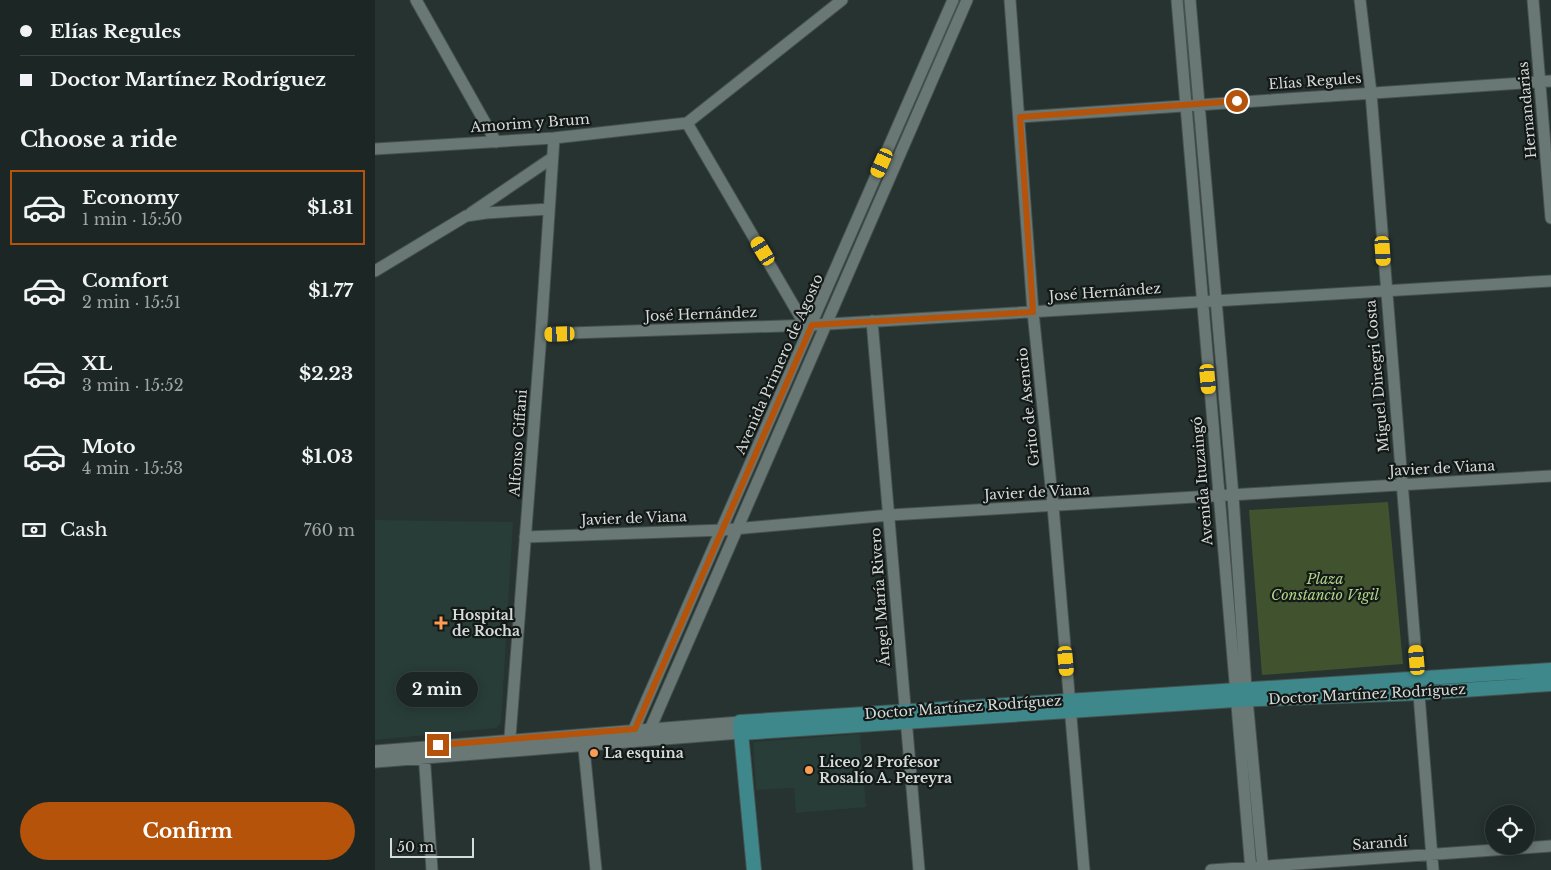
<!DOCTYPE html>
<meta charset="utf-8">
<style>
body{margin:0;font-family:"Libre Baskerville",serif;background:#293231;color:#f1f3f6;height:100vh;display:flex;flex-direction:column;font-size:19px;white-space:nowrap}
*{box-sizing:border-box;margin:0}
p{font-size:16px;color:#a0a5a6}
.icon{flex:none;width:28px;height:28px;fill:none;stroke:currentColor;stroke-width:2;stroke-linecap:round;stroke-linejoin:round}
.map{position:relative;flex:1;overflow:hidden}
.panel{display:flex;flex-direction:column;background:#1c2624;width:375px}
.panel>*{flex:none}
.hud{display:grid;align-content:center;height:110px;padding:0 20px;background:#1c2624}
.tools{position:absolute;left:1110px;top:805px;display:grid;gap:10px}
.tools a{display:grid;place-items:center;width:50px;height:50px;border-radius:50%;background:#1c2624;box-shadow:0 2px 12px #0003,0 0 0 1px #3a4341;font-size:25px}
.scale{position:absolute;left:15px;bottom:12px;width:84px;box-sizing:border-box;padding-left:5px;border:2px solid #d4dcd9;border-top:0;font-size:14px;line-height:18px;white-space:nowrap;color:#d4dcd9;-webkit-text-stroke:4px #141918;paint-order:stroke}
.end{position:absolute;width:22px;height:22px;margin:-11px;border:6px solid #b45309;background:#fff;box-shadow:0 0 0 2px #fff}
.from{border-radius:50%}
.bubble{position:absolute;height:35px;border-radius:18px;background:#1c2624;box-shadow:0 2px 12px #0003,0 0 0 1px #3a4341;font-size:16px;font-weight:800;line-height:35px;text-align:center}
.car{position:absolute;width:15px;height:30px;margin:-15px -8px;border-radius:6px;box-shadow:0 0 4px 1px #0007;background:linear-gradient(#f5c518 24%,#345 0 40%,#f5c518 0 76%,#345 0 86%,#f5c518 0)}
.hud b{display:flex;align-items:center;gap:18px;height:48px;font-size:19px}
.hud b+b{border-top:1px solid #3a4341}
.hud i{width:12px;height:12px;background:#f1f3f6}
ul{padding:0;list-style:none}
li{display:flex;align-items:center;gap:15px;height:75px;margin:0 10px 8px;padding:0 10px;border:2px solid transparent;border-radius:0px}
li div{flex:1}
li b{display:block;font-size:19px}
li em{font-style:normal;font-weight:800}
li.active{border-color:#b45309}
li>.icon{width:45px;height:45px;stroke-width:1.5}
h2{padding:0 20px;font-size:22px;line-height:60px}
.pay{display:flex;align-items:center;gap:12px;height:55px;padding:0 20px;font-size:19px}
.pay p{margin-inline-start:auto}
.button{display:flex;gap:10px;margin-top:auto;padding:10px 20px}
.button a{flex:1;height:58px;border-radius:30px;background:#b45309;color:#fff;font-size:20px;font-weight:800;line-height:58px;text-align:center}
main{display:flex;flex:1;min-height:0}
.map>svg:first-child{display:block}
.built{fill:#283d38}
.green{fill:#41522f}
.lines{fill:none;stroke-linecap:round;stroke-linejoin:round}
.minor-casing{stroke:#46514e;stroke-width:13}
.major-casing{stroke:#46514e;stroke-width:16}
.minor{stroke:#697874;stroke-width:11}
.major{stroke:#3e888b;stroke-width:14}
.route{stroke:#b45309;stroke-width:6}
.poi-dot{fill:#fc9d54;stroke:#141918;stroke-width:2}
.labels{text-anchor:middle;stroke-width:4.5;stroke-linejoin:round;paint-order:stroke}
.street-label{font-size:14px;fill:#d4dcd9;stroke:#141918}
.park-label{font-size:14px;font-style:italic;fill:#afd487;stroke:#141918}
.poi-label{font-size:14px;font-weight:bold;fill:#d4dcd9;stroke:#141918;text-anchor:start}
</style>
<main>
<section class="panel">
<div class="hud">
<b><i class="from"></i>Elías Regules</b>
<b><i></i>Doctor Martínez Rodríguez</b>
</div>
<h2>Choose a ride</h2>
<ul>
<li class="active"><svg class="icon" aria-label="car" viewBox="0 0 24 24"><path d="M5 17H2v-5l4-1 3-4h7l3 4 3 1v5h-3M9 17h6M6 11h13"/><circle cx="7" cy="17" r="2"/><circle cx="17" cy="17" r="2"/></svg><div><b>Economy</b><p>1 min · 15:50</p></div><em>$1.31</em></li>
<li><svg class="icon" aria-label="car" viewBox="0 0 24 24"><path d="M5 17H2v-5l4-1 3-4h7l3 4 3 1v5h-3M9 17h6M6 11h13"/><circle cx="7" cy="17" r="2"/><circle cx="17" cy="17" r="2"/></svg><div><b>Comfort</b><p>2 min · 15:51</p></div><em>$1.77</em></li>
<li><svg class="icon" aria-label="car" viewBox="0 0 24 24"><path d="M5 17H2v-5l4-1 3-4h7l3 4 3 1v5h-3M9 17h6M6 11h13"/><circle cx="7" cy="17" r="2"/><circle cx="17" cy="17" r="2"/></svg><div><b>XL</b><p>3 min · 15:52</p></div><em>$2.23</em></li>
<li><svg class="icon" aria-label="car" viewBox="0 0 24 24"><path d="M5 17H2v-5l4-1 3-4h7l3 4 3 1v5h-3M9 17h6M6 11h13"/><circle cx="7" cy="17" r="2"/><circle cx="17" cy="17" r="2"/></svg><div><b>Moto</b><p>4 min · 15:53</p></div><em>$1.03</em></li>
</ul>
<div class="pay"><svg class="icon" aria-label="cash" viewBox="0 0 24 24"><path d="M3 7h18v10H3z"/><circle cx="12" cy="12" r="2"/></svg>Cash<p>760 m</p></div>
<div class="button"><a>Confirm</a></div>
</section>
<div class="map">
<svg width="1176" height="870" viewBox="0 0 1176 870">
<rect width="100%" height="100%" fill="#263330"/>
<!-- built -->
<path class="built" d="M0 520 138 522 126 723 121 728 0 740Z
M485 734 491 807 421 813 419 788 381 790 378 742Z"/>
<!-- green -->
<path class="green" d="M1013 502 1028 664 887 675 874 510Z"/>
<g class="lines">
<defs>
<path id="minor" d="M41 0 121 142
M635 0 658 312 678 506 709 870
M802 0 876 870
M815 0 858 496 871 688 888 870
M985 0 996 93 1058 870
M1158 0 1176 218
M645 117 1176 81
M312 123 430 325
M312 123 467 0
M0 149 179 138 312 123
M96 213 177 158
M0 271 91 216 111 213 174 209
M497 321 544 870
M166 334 437 325 1176 281
M150 537 348 530 515 515 1176 476
M208 738 221 870
M277 739 276 727 592 0
M260 740 259 729 578 0
M134 750 166 334 179 138
M0 751 365 722
M49 752 57 870
M0 762 365 733
M836 870 1176 846"/>
<path id="major" d="M365 733 860 700 1044 693 1176 684
M379 870 365 722 1176 670"/>
</defs>
<!-- minor casing -->
<use href="#minor" class="minor-casing"/>
<!-- major casing -->
<use href="#major" class="major-casing"/>
<!-- minor -->
<use href="#minor" class="minor"/>
<!-- major -->
<use href="#major" class="major"/>
</g>
<g class="lines">
<!-- route -->
<path class="route" d="M63 745 260 729 437 325 658 312 645 117 862 101"/>
</g>
<!-- markers -->
<g class="poi-dot">
<path d="M63.5 615.5h5v5h5v5h-5v5h-5v-5h-5v-5h5z"/>
<circle cx="219" cy="753" r="5"/>
<circle cx="434" cy="770" r="5"/>
</g>
<g class="labels">
<!-- street labels -->
<g class="street-label">
<text transform="translate(940 81) rotate(-4)" y="5">Elías Regules</text>
<text transform="translate(1152 110) rotate(-95)" y="5">Hernandarias</text>
<text transform="translate(155 123) rotate(-4)" y="5">Amorim y Brum</text>
<text transform="translate(730 292) rotate(-4)" y="5">José Hernández</text>
<text transform="translate(326 314) rotate(-2)" y="5">José Hernández</text>
<text transform="translate(404 364) rotate(-66)" y="5">Avenida Primero de Agosto</text>
<text transform="translate(1002 376) rotate(-95)" y="5">Miguel Dinegri Costa</text>
<text transform="translate(653 407) rotate(-96)" y="5">Grito de Asencio</text>
<text transform="translate(143 443) rotate(-86)" y="5">Alfonso Ciffani</text>
<text transform="translate(1067 468) rotate(-3)" y="5">Javier de Viana</text>
<text transform="translate(827 481) rotate(-95)" y="5">Avenida Ituzaingó</text>
<text transform="translate(662 492) rotate(-3)" y="5">Javier de Viana</text>
<text transform="translate(259 518) rotate(-2)" y="5">Javier de Viana</text>
<text transform="translate(505 597) rotate(-94)" y="5">Ángel María Rivero</text>
<text transform="translate(992 694) rotate(-3)" y="5">Doctor Martínez Rodríguez</text>
<text transform="translate(588 707) rotate(-4)" y="5">Doctor Martínez Rodríguez</text>
<text transform="translate(1005 843) rotate(-4)" y="5">Sarandí</text>
</g>
<!-- park labels -->
<g class="park-label">
<text x="950" y="584">Plaza<tspan x="950" dy="16">Constancio Vigil</tspan></text>
</g>
<!-- poi labels -->
<g class="poi-label">
<text x="77" y="620">Hospital<tspan x="77" dy="16">de Rocha</tspan></text>
<text x="229" y="758">La esquina</text>
<text x="444" y="767">Liceo 2 Profesor<tspan x="444" dy="16">Rosalío A. Pereyra</tspan></text>
</g>
</g>
</svg>
<div class="tools">
<a><svg class="icon" aria-label="locate" viewBox="0 0 24 24"><circle cx="12" cy="12" r="6"/><path d="M12 2v4M12 18v4M2 12h4M18 12h4"/></svg></a>
</div>
<div class="scale">50 m</div>
<i class="end from" style="left:862px;top:101px"></i>
<i class="end" style="left:63px;top:745px"></i>
<div class="bubble" style="left:21px;top:672px;width:82px">2 min</div>
<i class="car" style="left:507px;top:163px;rotate:204deg"></i>
<i class="car" style="left:388px;top:251px;rotate:329deg"></i>
<i class="car" style="left:1008px;top:251px;rotate:176deg"></i>
<i class="car" style="left:185px;top:334px;rotate:268deg"></i>
<i class="car" style="left:833px;top:379px;rotate:175deg"></i>
<i class="car" style="left:1042px;top:660px;rotate:355deg"></i>
<i class="car" style="left:691px;top:661px;rotate:175deg"></i>
</div>
</main>
